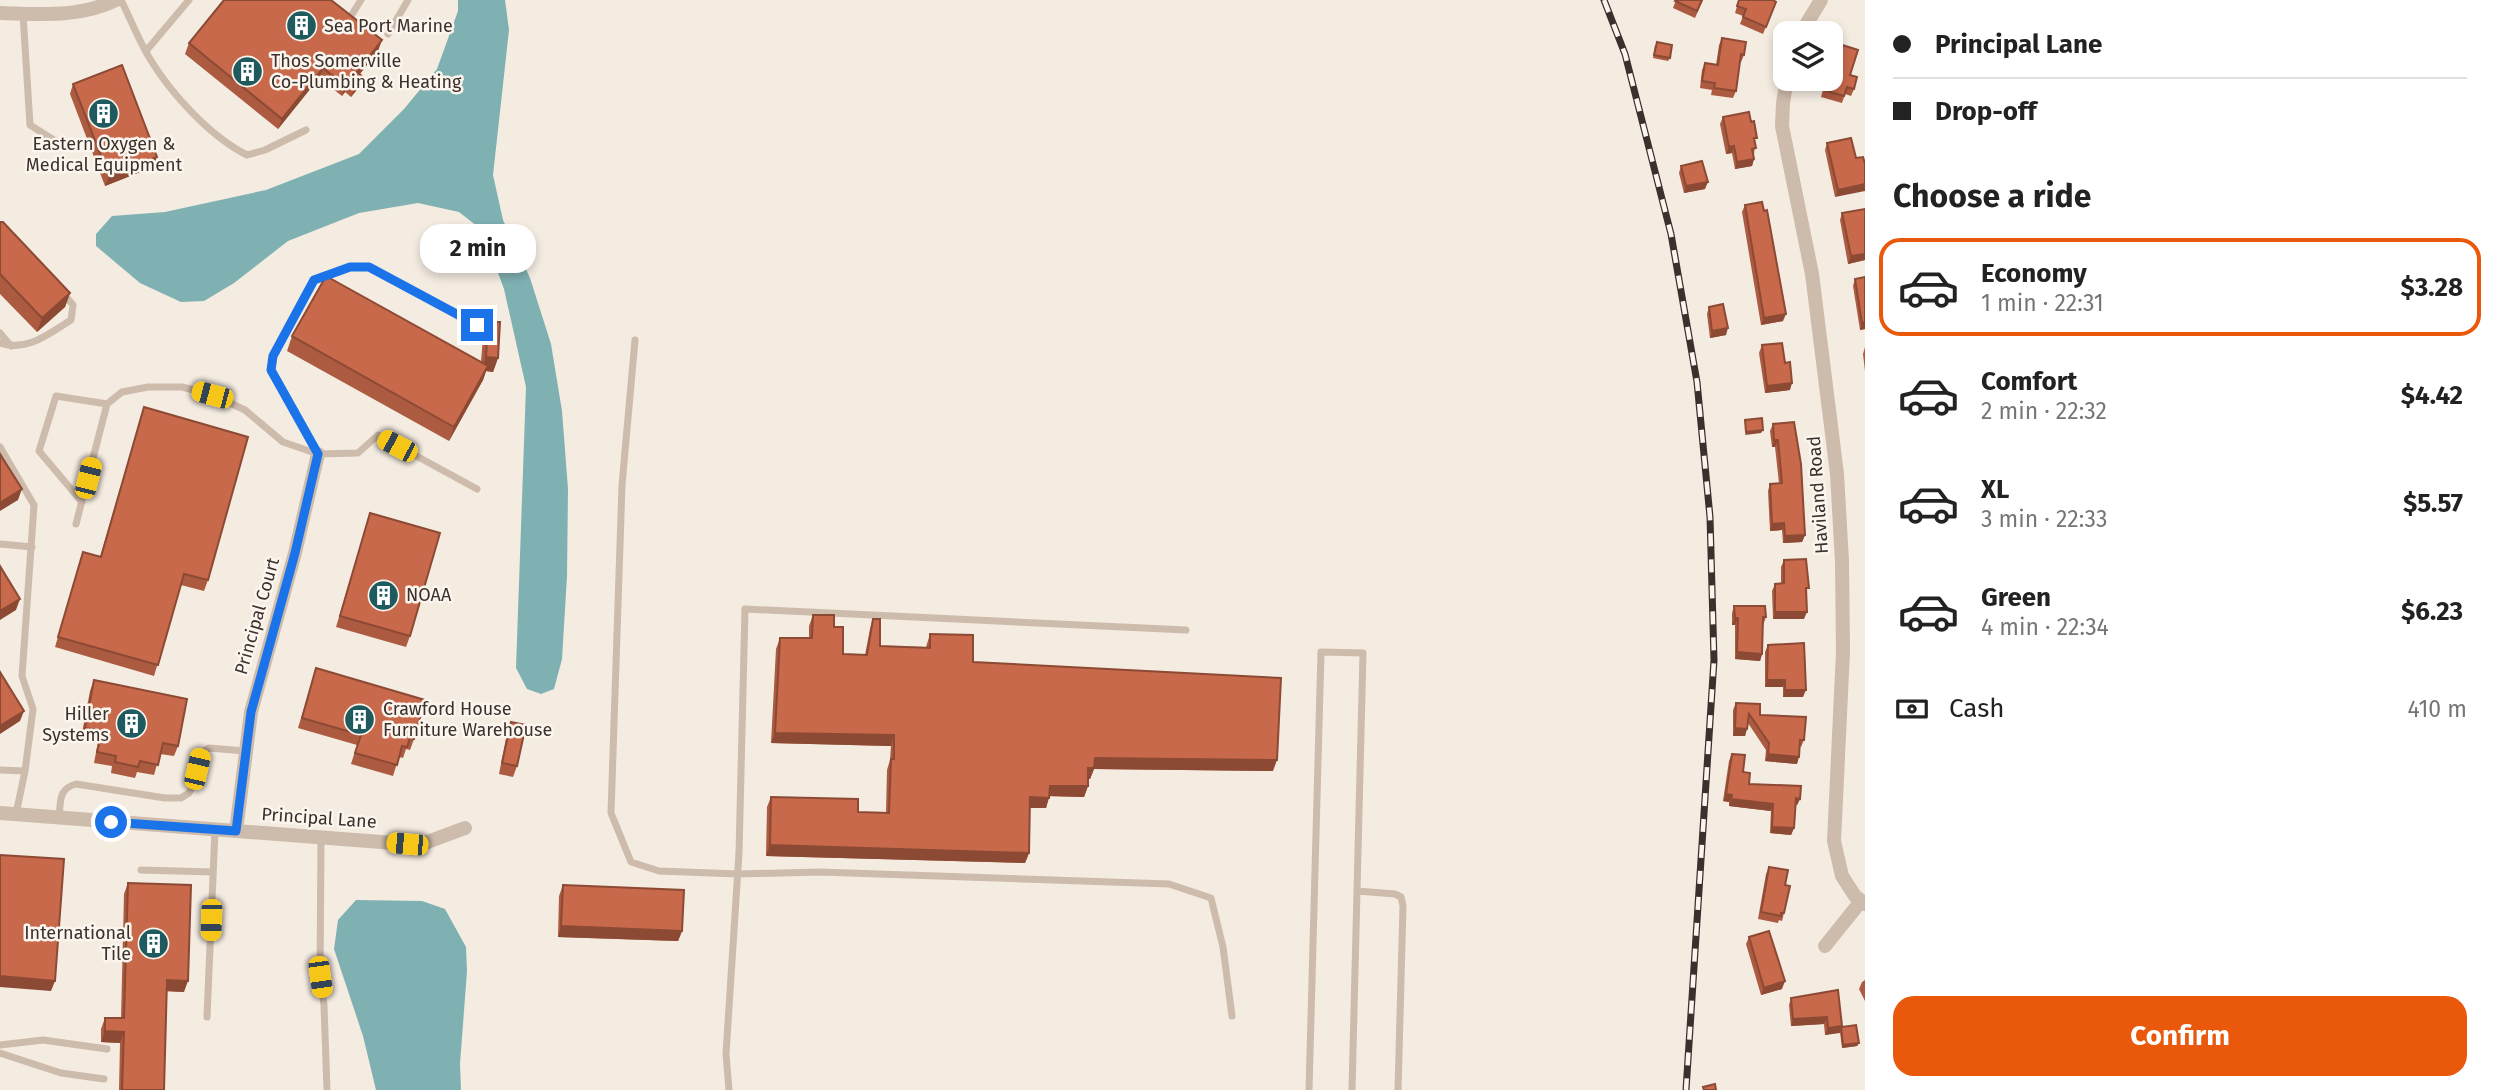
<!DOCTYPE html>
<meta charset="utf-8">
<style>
body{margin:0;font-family:"Fira Sans",sans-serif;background:#f2f2f2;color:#222;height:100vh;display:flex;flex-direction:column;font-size:26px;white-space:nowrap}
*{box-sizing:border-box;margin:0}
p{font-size:23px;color:#767676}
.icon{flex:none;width:38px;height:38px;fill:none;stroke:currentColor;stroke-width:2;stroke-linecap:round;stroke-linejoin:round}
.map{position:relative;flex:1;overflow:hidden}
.side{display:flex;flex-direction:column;background:#fff;width:630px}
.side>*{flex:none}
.hud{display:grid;align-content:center;height:154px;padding:0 28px;background:#fff}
.fabs{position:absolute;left:1773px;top:21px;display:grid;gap:14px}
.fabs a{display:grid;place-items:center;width:70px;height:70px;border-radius:14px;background:#fff;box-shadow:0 4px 10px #0003;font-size:35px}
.end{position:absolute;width:32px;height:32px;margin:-16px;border:9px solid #1a73e8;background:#fff;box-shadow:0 0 0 4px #fff}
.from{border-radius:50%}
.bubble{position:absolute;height:49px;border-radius:21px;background:#fff;box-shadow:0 4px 10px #0003;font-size:23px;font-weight:700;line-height:49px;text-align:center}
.car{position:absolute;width:21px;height:42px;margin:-21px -10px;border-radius:9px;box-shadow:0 0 5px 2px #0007;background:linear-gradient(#f5c518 24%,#345 0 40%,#f5c518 0 76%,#345 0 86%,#f5c518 0)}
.hud b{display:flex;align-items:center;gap:24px;height:66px;font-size:26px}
.hud b+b{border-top:2px solid #e0e0e0}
.hud i{width:18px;height:18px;background:#222}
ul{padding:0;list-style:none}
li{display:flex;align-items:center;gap:21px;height:98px;margin:0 14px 10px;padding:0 14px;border:4px solid transparent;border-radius:21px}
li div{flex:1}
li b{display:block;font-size:26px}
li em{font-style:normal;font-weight:700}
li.current{border-color:#ea580c}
li>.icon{width:63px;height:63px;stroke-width:1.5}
h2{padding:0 28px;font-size:32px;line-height:84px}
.pay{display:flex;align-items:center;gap:18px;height:77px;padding:0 28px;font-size:26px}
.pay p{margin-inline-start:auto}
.primary-button{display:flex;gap:14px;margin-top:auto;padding:14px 28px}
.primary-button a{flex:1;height:80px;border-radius:21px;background:#ea580c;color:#fff;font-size:28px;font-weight:700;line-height:80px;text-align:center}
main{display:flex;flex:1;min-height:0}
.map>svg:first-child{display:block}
.water{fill:#7fb0b2}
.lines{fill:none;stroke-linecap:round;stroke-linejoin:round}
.service{stroke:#cdbbac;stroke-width:7}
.minor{stroke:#cdbbac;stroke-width:14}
.rail-casing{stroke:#3b302b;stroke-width:7}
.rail{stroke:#fbf5ee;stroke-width:4.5;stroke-dasharray:13;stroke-linecap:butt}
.wall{fill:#ac5a40}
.shaded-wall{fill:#8c4a34}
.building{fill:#c8694b;stroke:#8c4a34;stroke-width:2}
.route{stroke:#1a73e8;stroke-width:9}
.labels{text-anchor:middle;stroke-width:5;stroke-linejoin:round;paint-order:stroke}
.poi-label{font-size:18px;fill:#3b302b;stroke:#fbf5ee;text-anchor:start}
.street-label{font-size:18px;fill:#3b302b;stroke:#fbf5ee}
</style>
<main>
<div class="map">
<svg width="1865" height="1090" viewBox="0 0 1865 1090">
<rect width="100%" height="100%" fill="#f4ebe1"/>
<!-- water -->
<path class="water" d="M458 0H505L509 30 493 175 503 220 530 278 551 344 562 411 568 489 567 576 562 659 554 689 541 694 527 689 516 668 526 387 504 289 482 230 459 212 418 203 359 213 288 241 234 283 204 301 181 302 140 283 96 246V234L112 216 165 212 266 190 359 154 404 109 437 69 458 11Z
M356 900 422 901 445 909 466 947 467 971 460 1064 461 1090H376L363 1036 334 949 338 920Z"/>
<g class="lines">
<!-- service -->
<path class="service" d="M121 0C131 20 139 41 150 59 172 95 211 137 247 155L265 150 306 130
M23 14 30 125 65 147
M351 16 361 0
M388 34 408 0
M146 51 189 0
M0 333 11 346
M635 340 622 485 611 813 631 862 659 871 738 874 820 872 1169 884 1211 898 1223 947 1232 1016
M0 343C28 352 48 334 71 320L73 305 63 293
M0 447 34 505 22 676 33 709 25 771 16 814
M318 453 271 370 273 356 314 280 350 267H369L477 325
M82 502 39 451 56 396 107 404
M76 524 107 404 122 392 148 387H182L213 395 245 410 283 442 318 454 358 453 378 435 477 489
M0 544 32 547
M0 770 25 771
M59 817C61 801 58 789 76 784L165 798H181L189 793 193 785 201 753 209 748 245 751
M321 838 320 977 324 1005 327 1090
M141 870 213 872
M1357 891 1395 894 1401 897 1403 906 1398 1090
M207 1017 215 830
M0 1045 43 1040 107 1049
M0 1053 61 1073 104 1079
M729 1090 726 1054 739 853 745 609 1186 630
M1309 1090 1321 652 1363 653 1352 1090"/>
<!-- minor -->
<path class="minor" d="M0 13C39 14 80 18 116 0
M1801 33 1821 0
M1787 79 1783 103 1782 126 1812 274 1837 474 1842 561 1843 652 1834 841 1842 876 1855 896 1865 904
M0 813 407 844H422L465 828
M236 831 251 712 295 553 318 454
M1825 946 1861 901"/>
<defs>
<path id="rail" d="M1604 0 1625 54 1671 234 1697 382 1710 517 1714 660 1686 1090"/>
</defs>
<!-- rail casing -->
<use href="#rail" class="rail-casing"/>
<!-- rail -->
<use href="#rail" class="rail"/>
</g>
<!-- wall -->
<path class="wall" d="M1676 0H1703L1695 18 1673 8Z
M1739 0 1773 1 1776 2 1763 34 1740 24 1743 16 1735 13Z
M1722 38 1744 55 1741 62H1740L1736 91 1733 98 1711 95 1712 90 1700 88 1702 70 1705 63 1716 65 1719 45Z
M189 43 378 51 360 74 363 77 359 87 351 97 345 92 342 96 319 78 278 129 185 54Z
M1836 43 1850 75 1854 89 1851 96 1845 94 1842 103 1821 97 1826 79H1830V62Z
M1655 45 1670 58 1668 61 1653 58Z
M73 84 153 167 105 186 70 94Z
M1723 117 1755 144 1754 155V159L1752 166 1735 169 1732 153 1726 154 1720 124Z
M1827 143 1856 158 1835 197 1825 150Z
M1681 166 1705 189 1684 193 1679 173Z
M1745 205 1764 211 1783 321 1761 325 1742 212Z
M1842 213 1865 260 1848 264 1840 220Z
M0 222 70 293 65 307 37 332 0 294Z
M1865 277V329L1860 330 1853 286 1855 279Z
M1709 307 1726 335 1710 338 1707 314Z
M488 322 498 358 493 372 486 371 483 380 449 441 287 351 292 336 481 362 483 336Z
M1762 345 1785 363 1790 390 1765 393 1759 353Z
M1865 347V371L1863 354Z
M144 407 208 580 204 591 181 585 154 676 55 647 83 552 100 557Z
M1773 424 1805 535 1802 542 1783 543 1782 530 1770 531 1768 491 1770 484 1779 483 1775 447H1772L1770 431Z
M370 513 410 636 406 647 336 627Z
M1784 560 1806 595 1804 619H1773L1772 591 1775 584 1781 583V567Z
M1734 606 1766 617 1763 625 1762 654 1760 661 1735 659V625H1732V613Z
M813 615 834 627 843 654 865 655 870 629 873 619 880 646 926 647 930 634 973 662 1273 771 1094 769 1090 779H1088V786L1084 797 1049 796 1046 808H1030L1029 853 1025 863 766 856 767 807 771 797 858 812H886L887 770 890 760 891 746 771 743 776 649 780 638H809V626Z
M1768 645 1803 697H1783V687H1765V652Z
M316 668 414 739 410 750 406 749 403 758 399 757 393 776 351 764 357 745 298 728Z
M94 680 178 746 174 756 160 754 154 775 137 772 135 778 111 773 112 766 94 763 98 742 81 738 90 691Z
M1736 703 1760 715 1804 740 1801 747H1800L1797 764 1765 761 1766 750 1748 723 1745 736H1733V710Z
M511 722 517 766 513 777 499 774 507 733Z
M1732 754 1749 784 1800 799 1797 805H1795L1794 828 1791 835 1770 833 1771 811 1729 806V802L1723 801 1729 761Z
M1769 867 1785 885 1784 913 1782 921 1779 920 1778 923 1758 919 1766 874Z
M128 883 184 992 167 991 164 1090H119L120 1043 101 1042V1029L105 1018H121L124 894Z
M563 885 682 931 678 941 558 937 559 896Z
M1749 937 1782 989 1761 995 1746 944Z
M1865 980V1001L1859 989 1862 982Z
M1838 990 1842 1027 1859 1043 1857 1046 1842 1048 1840 1032 1825 1035 1824 1024 1791 1026 1789 1005 1791 998Z"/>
<!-- shaded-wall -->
<path class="shaded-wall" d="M382 40 378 51 353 82 357 72Z
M323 68 319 78 278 129 282 119Z
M363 77 359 87 351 97 355 86Z
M349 81 345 92 342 96 345 86Z
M1734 146 1732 153 1726 154 1729 147Z
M157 157 153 167 105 186 109 176Z
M1754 159 1752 166 1735 169 1737 162Z
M1708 182 1705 189 1684 193 1686 186Z
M1865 184V191L1835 197 1838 190Z
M1865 254V260L1848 264 1851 256Z
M70 293 65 307 37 332 42 318Z
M1786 314 1783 321 1761 325 1764 318Z
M1865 322V329L1860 330 1862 323Z
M1728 328 1726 335 1710 338 1712 331Z
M486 357 498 358 493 372 486 371 483 380 449 441 454 427 480 371Z
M1792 383 1790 390 1765 393 1767 386Z
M1763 430 1761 433 1745 435 1746 432Z
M1774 440H1778L1775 447H1772Z
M22 489 18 500 0 511V503Z
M1784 523 1782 530 1770 531 1772 524Z
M1805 535 1802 542 1783 543 1785 536Z
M20 599 16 610 0 620V611Z
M1775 612H1807L1804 619H1773Z
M1735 618H1738L1735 625H1732Z
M1737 652 1762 654 1760 661 1735 659Z
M1767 680H1785L1783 687H1765Z
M1785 690H1806L1803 697H1783Z
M24 711 20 721 0 734V726Z
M1735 728 1747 729 1745 736H1733Z
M775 733 894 735 891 746 771 743Z
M1768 754 1799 757 1797 764 1765 761Z
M1095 758 1277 760 1273 771 1094 769 1090 779H1085L1088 768Z
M1050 786H1088L1084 797 1046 796Z
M1726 794 1732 795 1729 802 1723 801Z
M1030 797 1049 798 1046 808H1026Z
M1796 798 1800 799 1797 805H1793Z
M1731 799 1773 804 1771 811 1729 806Z
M1772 827 1794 828 1791 835 1770 833Z
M770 845 1029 853 1025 863 766 856Z
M561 926 682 931 678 941 558 937Z
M0 976 55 981 51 991 0 987Z
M167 980 188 981 184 992 163 991Z
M1785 981 1782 989 1761 995 1764 988Z
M1827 1017 1824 1024 1791 1026 1793 1019Z
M1842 1026 1840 1033 1825 1035 1828 1028Z
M105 1031 124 1032 120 1043 101 1042Z
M1859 1043 1857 1046 1842 1048 1843 1045Z"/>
<!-- building -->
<path class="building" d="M224 0H331L382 40 357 72 363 77 355 86 349 81 345 86 323 68 282 119 189 43Z
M1676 0H1702L1697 11 1675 1Z
M1739 0H1773L1776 2 1766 27 1743 17 1746 9 1737 6Z
M1722 38 1746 42 1744 55 1741 54 1736 91 1714 88 1715 83 1702 81 1705 63 1718 65Z
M1657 42 1672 45 1670 58 1654 55Z
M1836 43 1858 50 1850 75 1857 77 1854 89 1847 87 1844 96 1823 90 1826 79H1830V64Z
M122 65 157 157 109 176 73 84Z
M1749 112 1751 122 1754 121 1757 138H1754L1756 148 1752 149 1754 159 1737 162 1734 146 1729 147 1723 117Z
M1851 138 1856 158 1863 157 1865 164V184L1838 190 1827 143Z
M1702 161 1708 182 1686 186 1681 166Z
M1762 202 1764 211 1767 210 1786 314 1764 318 1745 205Z
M1865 209V254L1851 256 1842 213Z
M0 222H3L70 293 42 318 0 274Z
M326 276 488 366 454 427 292 336Z
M1865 277V322L1862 323 1855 279Z
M1723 304 1728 328 1712 331 1709 307Z
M488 322H500L498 358 486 357Z
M1782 343 1785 363 1790 362 1792 383 1767 386 1762 345Z
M144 407 248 437 208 580 184 574 158 665 58 637 83 552 101 557Z
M1762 418 1763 430 1746 432 1745 420Z
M1794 422 1801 464 1805 535 1785 536 1784 523 1772 524 1770 484 1782 483 1778 440H1774L1773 424Z
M0 454 22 489 0 503Z
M370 513 440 533 410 636 340 616Z
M1806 559 1809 588H1806L1807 612H1775V584L1784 583V560Z
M0 566 20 599 0 611Z
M1734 606H1765L1766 617H1763L1762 654 1737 652 1738 618H1735Z
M813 615H834V627H843V654L867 655 873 619H880V646L930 648V634L973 635V662L1281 678 1277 760 1095 758 1094 768H1088V786H1050L1049 798 1030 797 1029 853 770 845 771 797 858 799V812L889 813 891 759H894V735L775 733 780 638H812Z
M1804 643 1806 690H1785V680H1767L1768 645Z
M316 668 425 700 414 739 410 738 407 747 402 746 397 765 355 753 361 735 302 718Z
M0 672 24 711 0 726Z
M94 680 187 699 178 746 163 743 158 765 140 761 138 767 115 762 116 756 97 752 102 731 85 728Z
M1736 703 1760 704V715L1806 717 1804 740H1800L1799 757 1768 754 1769 743 1749 714 1747 729 1735 728Z
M511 722 526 725 517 766 502 763Z
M1732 754 1745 755 1743 772 1750 773 1749 784 1801 786 1800 799 1796 798 1794 828 1772 827 1773 804 1731 799 1732 795 1726 794Z
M0 855 64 859 55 981 0 976Z
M1769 867 1788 870 1785 885 1790 886 1784 913H1781V916L1761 912Z
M128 883 191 885 188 981 167 980 164 1090H122L124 1032 105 1031V1018H124Z
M563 885 684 890 682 931 561 926Z
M1769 931 1785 981 1764 988 1749 937Z
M1838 990 1842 1026 1828 1028 1827 1017 1793 1019 1791 998Z
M1856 1025 1859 1043 1843 1045 1841 1027Z
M1715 1084 1716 1090H1704L1703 1087Z"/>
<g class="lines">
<!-- route -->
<path class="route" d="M111 822 236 831 251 712 295 553 318 454 271 370 273 356 314 280 350 267H369L477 325"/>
</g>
<!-- icons -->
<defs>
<symbol id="building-disc" viewBox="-11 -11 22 22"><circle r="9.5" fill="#1f5a5e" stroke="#fbf5ee"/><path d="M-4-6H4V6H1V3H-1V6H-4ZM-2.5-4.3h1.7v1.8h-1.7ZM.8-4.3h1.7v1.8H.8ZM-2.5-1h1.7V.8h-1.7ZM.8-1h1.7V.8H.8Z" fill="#fff"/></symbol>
</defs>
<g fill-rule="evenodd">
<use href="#building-disc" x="284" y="8" width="35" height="35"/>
<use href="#building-disc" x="230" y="54" width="35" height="35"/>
<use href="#building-disc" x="86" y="96" width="35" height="35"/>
<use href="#building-disc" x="366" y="578" width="35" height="35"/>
<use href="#building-disc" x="342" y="702" width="35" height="35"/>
<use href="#building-disc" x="114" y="706" width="35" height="35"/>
<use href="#building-disc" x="136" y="926" width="35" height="35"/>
</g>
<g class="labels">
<!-- poi labels -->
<g class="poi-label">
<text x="324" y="32">Sea Port Marine</text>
<text x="271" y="67">Thos Somerville<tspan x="271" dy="21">Co-Plumbing &amp; Heating</tspan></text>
<text x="104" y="150" text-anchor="middle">Eastern Oxygen &amp;<tspan x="104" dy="21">Medical Equipment</tspan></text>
<text x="406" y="601">NOAA</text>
<text x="383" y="715">Crawford House<tspan x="383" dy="21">Furniture Warehouse</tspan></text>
<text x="109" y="720" text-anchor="end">Hiller<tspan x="109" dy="21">Systems</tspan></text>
<text x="131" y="939" text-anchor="end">International<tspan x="131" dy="21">Tile</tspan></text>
</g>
<!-- street labels -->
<g class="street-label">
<text transform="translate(1818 495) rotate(-94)" y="6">Haviland Road</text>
<text transform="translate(257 616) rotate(-74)" y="6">Principal Court</text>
<text transform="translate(319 818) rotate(4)" y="6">Principal Lane</text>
</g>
</g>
</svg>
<div class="fabs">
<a><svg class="icon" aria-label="layers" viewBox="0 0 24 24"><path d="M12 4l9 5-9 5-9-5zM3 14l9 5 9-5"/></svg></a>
</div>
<i class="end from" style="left:111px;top:822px"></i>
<i class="end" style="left:477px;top:325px"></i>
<div class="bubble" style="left:420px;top:224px;width:116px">2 min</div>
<i class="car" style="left:212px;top:395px;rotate:285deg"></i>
<i class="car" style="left:397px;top:446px;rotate:298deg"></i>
<i class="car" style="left:88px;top:478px;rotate:14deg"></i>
<i class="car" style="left:197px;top:769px;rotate:13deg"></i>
<i class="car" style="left:407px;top:844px;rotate:275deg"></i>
<i class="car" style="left:211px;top:920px;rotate:182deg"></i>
<i class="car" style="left:320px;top:977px;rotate:172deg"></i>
</div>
<section class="side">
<div class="hud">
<b><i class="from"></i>Principal Lane</b>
<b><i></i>Drop-off</b>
</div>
<h2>Choose a ride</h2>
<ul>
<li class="current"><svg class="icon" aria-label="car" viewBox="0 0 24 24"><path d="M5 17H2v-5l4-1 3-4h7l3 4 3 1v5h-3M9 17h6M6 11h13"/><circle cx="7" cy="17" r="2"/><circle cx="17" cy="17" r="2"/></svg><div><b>Economy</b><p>1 min · 22:31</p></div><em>$3.28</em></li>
<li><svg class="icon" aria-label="car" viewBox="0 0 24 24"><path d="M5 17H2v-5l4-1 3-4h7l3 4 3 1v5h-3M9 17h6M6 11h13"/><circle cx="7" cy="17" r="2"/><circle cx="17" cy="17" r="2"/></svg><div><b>Comfort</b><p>2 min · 22:32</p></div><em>$4.42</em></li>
<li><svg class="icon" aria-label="car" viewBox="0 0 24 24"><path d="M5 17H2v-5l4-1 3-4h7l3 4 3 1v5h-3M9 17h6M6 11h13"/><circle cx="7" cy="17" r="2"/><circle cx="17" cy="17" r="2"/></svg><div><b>XL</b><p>3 min · 22:33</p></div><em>$5.57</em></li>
<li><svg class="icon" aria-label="car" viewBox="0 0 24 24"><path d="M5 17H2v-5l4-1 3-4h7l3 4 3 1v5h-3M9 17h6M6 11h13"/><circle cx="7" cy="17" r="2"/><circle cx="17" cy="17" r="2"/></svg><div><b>Green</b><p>4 min · 22:34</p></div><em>$6.23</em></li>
</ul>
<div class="pay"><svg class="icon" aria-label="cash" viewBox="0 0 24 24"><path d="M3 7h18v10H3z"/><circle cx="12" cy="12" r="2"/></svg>Cash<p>410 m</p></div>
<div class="primary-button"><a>Confirm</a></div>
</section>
</main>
